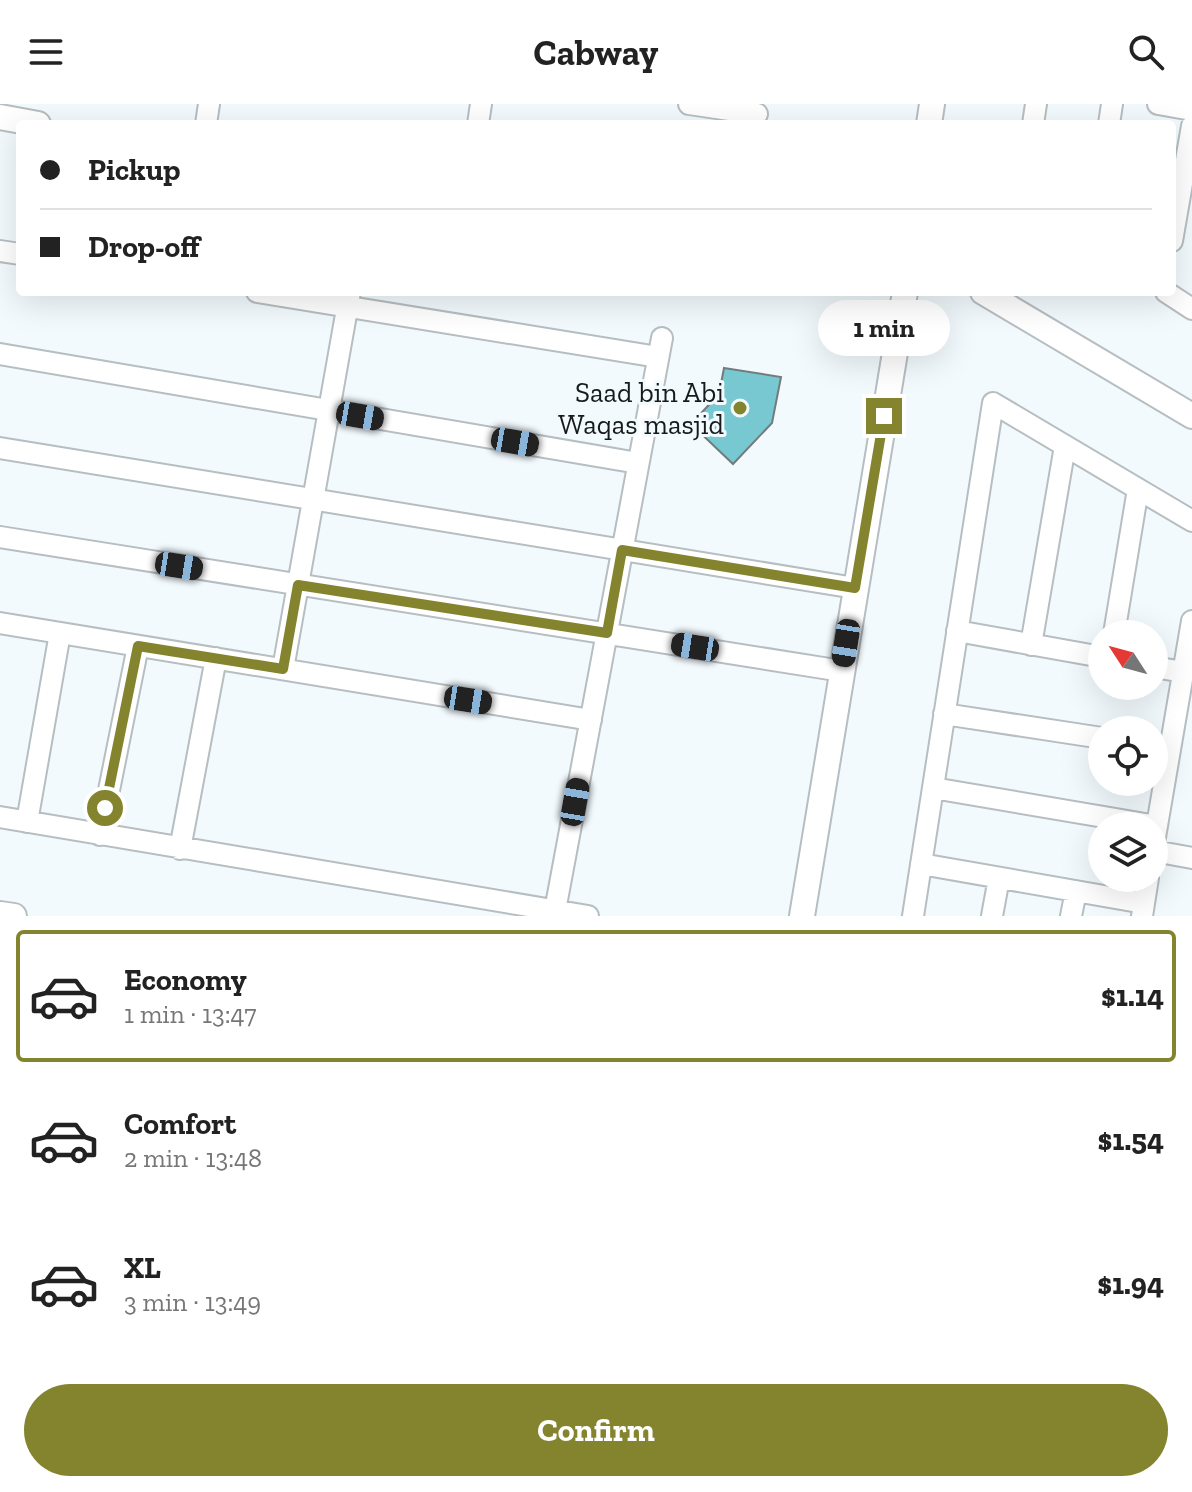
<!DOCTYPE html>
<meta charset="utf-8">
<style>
body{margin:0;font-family:"Zilla Slab",serif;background:#f2f2f2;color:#222;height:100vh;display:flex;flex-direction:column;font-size:30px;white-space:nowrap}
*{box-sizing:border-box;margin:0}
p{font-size:26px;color:#767676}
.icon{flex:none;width:44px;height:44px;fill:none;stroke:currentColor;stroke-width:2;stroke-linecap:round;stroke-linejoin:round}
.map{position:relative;height:812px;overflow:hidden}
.sheet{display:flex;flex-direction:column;background:#fff;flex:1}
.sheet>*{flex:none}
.hud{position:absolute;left:16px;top:16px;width:1160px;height:176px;border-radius:8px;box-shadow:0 8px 32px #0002;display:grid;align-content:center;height:176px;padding:0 24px;background:#fff}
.needle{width:52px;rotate:306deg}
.controls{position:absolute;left:1088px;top:516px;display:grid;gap:16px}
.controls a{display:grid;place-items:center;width:80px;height:80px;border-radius:50%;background:#fff;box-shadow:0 8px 32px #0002;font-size:40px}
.end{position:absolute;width:36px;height:36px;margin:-18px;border:10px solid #83842d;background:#fff;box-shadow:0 0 0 4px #fff}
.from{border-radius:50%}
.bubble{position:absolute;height:56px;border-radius:28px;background:#fff;box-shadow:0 8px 32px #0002;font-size:26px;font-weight:700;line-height:56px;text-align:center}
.car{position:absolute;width:24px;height:48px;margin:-24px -12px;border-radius:10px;box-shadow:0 0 6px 2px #0007;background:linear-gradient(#222 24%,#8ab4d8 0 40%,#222 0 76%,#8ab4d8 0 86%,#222 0)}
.hud b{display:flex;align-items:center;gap:28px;height:76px;font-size:30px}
.hud b+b{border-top:2px solid #e0e0e0}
.hud i{width:20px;height:20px;background:#222}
ul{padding:14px 0 0;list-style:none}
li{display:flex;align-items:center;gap:24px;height:132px;margin:0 16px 12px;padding:0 8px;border:4px solid transparent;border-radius:8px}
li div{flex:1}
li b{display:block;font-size:30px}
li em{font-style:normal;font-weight:700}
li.selected{border-color:#83842d}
li>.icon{width:72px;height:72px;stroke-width:1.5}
.primary-button{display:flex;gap:16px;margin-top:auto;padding:16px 24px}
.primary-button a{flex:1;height:92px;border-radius:48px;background:#83842d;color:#fff;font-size:32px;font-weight:700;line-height:92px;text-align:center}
header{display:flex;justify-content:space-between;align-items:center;height:104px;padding:0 24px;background:#fff;font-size:36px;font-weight:700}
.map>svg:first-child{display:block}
.building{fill:#77c8d1;stroke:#737c7c;stroke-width:2}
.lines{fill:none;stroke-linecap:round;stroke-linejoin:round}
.minor-casing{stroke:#b7bec2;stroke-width:24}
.tertiary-casing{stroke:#b7bec2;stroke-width:28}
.minor{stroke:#fff;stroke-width:20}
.tertiary{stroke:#fff;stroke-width:24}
.route{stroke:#83842d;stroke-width:10}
.poi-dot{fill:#83842d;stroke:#f2fafe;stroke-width:3}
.labels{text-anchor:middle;stroke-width:6;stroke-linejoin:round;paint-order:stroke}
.poi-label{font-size:28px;fill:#171a1b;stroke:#f2fafe;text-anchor:end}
</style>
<header><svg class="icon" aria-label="menu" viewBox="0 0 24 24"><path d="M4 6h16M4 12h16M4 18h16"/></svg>Cabway<svg class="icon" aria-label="search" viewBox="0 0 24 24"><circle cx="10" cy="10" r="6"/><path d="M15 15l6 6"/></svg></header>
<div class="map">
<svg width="1192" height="812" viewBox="0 0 1192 812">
<rect width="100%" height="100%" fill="#f2fafe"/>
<!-- building -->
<path class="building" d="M724 264 781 273 772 319 733 360 691 320 719 290Z"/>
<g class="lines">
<defs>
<path id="minor" d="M689 0 757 10
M1158 0 1192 6
M206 20 209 0
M478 20 481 0
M1033 20 1036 0
M1109 20 1112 0
M1172 137 1192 22
M0 147 20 150
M257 188 658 253
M1166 188 1192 205
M0 250 638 359
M0 344 855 484
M0 433 842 567
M0 519 591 616
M957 527 1102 553
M1114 530 1138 385
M1031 541 1065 342
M1154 563 1183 568
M283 565 350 188
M944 610 1102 634
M933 684 1157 722
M0 713 588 812
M27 718 60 529
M100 731 138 542
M1154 739 1192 517
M180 745 216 554
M1154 747 1192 754
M921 760 1144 799
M554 812 662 234
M913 812 993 299 1192 417
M992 812 999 774
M1071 812 1076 787
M1142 812 1148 774"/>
<path id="tertiary" d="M0 13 38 20
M929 20 932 0
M983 188 1192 312
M0 810 14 812
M802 812 905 188"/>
</defs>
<!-- minor casing -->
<use href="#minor" class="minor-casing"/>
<!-- tertiary casing -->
<use href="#tertiary" class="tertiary-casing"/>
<!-- minor -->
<use href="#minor" class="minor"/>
<!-- tertiary -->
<use href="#tertiary" class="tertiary"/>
</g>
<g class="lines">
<!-- route -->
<path class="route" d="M105 704 138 542 283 565 298 481 607 529 622 446 855 484 884 312"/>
</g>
<!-- markers -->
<circle class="poi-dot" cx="740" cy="304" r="8"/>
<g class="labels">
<!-- poi labels -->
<g class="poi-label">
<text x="724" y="298">Saad bin Abi<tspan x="724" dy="32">Waqas masjid</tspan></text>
</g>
</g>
</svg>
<div class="controls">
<a><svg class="needle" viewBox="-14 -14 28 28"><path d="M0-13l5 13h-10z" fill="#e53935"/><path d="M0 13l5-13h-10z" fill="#767676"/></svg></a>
<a><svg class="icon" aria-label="locate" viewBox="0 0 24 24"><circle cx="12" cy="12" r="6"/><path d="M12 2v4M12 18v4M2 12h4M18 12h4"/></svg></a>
<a><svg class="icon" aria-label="layers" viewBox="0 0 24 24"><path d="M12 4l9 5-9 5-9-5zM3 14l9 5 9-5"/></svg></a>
</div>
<i class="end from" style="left:105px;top:704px"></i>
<i class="end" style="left:884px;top:312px"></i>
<div class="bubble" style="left:818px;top:196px;width:132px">1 min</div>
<i class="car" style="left:360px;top:312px;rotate:100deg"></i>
<i class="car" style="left:515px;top:338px;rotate:100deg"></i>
<i class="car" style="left:179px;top:462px;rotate:99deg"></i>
<i class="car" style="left:846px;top:539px;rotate:189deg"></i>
<i class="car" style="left:695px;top:543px;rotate:279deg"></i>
<i class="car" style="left:468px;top:596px;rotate:99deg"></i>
<i class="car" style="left:575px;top:698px;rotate:10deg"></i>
<div class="hud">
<b><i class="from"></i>Pickup</b>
<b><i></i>Drop-off</b>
</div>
</div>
<section class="sheet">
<ul>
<li class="selected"><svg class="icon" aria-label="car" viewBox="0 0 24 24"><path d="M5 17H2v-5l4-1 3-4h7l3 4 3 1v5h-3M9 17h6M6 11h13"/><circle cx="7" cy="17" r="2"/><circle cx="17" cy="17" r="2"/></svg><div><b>Economy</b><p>1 min · 13:47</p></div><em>$1.14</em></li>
<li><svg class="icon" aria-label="car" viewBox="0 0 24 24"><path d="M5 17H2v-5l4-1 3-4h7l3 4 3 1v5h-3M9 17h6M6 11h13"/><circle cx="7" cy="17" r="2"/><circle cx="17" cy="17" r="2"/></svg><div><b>Comfort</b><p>2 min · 13:48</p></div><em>$1.54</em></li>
<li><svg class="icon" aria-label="car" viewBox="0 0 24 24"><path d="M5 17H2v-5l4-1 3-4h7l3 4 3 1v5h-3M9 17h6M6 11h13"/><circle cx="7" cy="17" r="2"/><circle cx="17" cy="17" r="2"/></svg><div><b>XL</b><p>3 min · 13:49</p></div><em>$1.94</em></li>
</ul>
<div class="primary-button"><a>Confirm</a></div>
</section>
